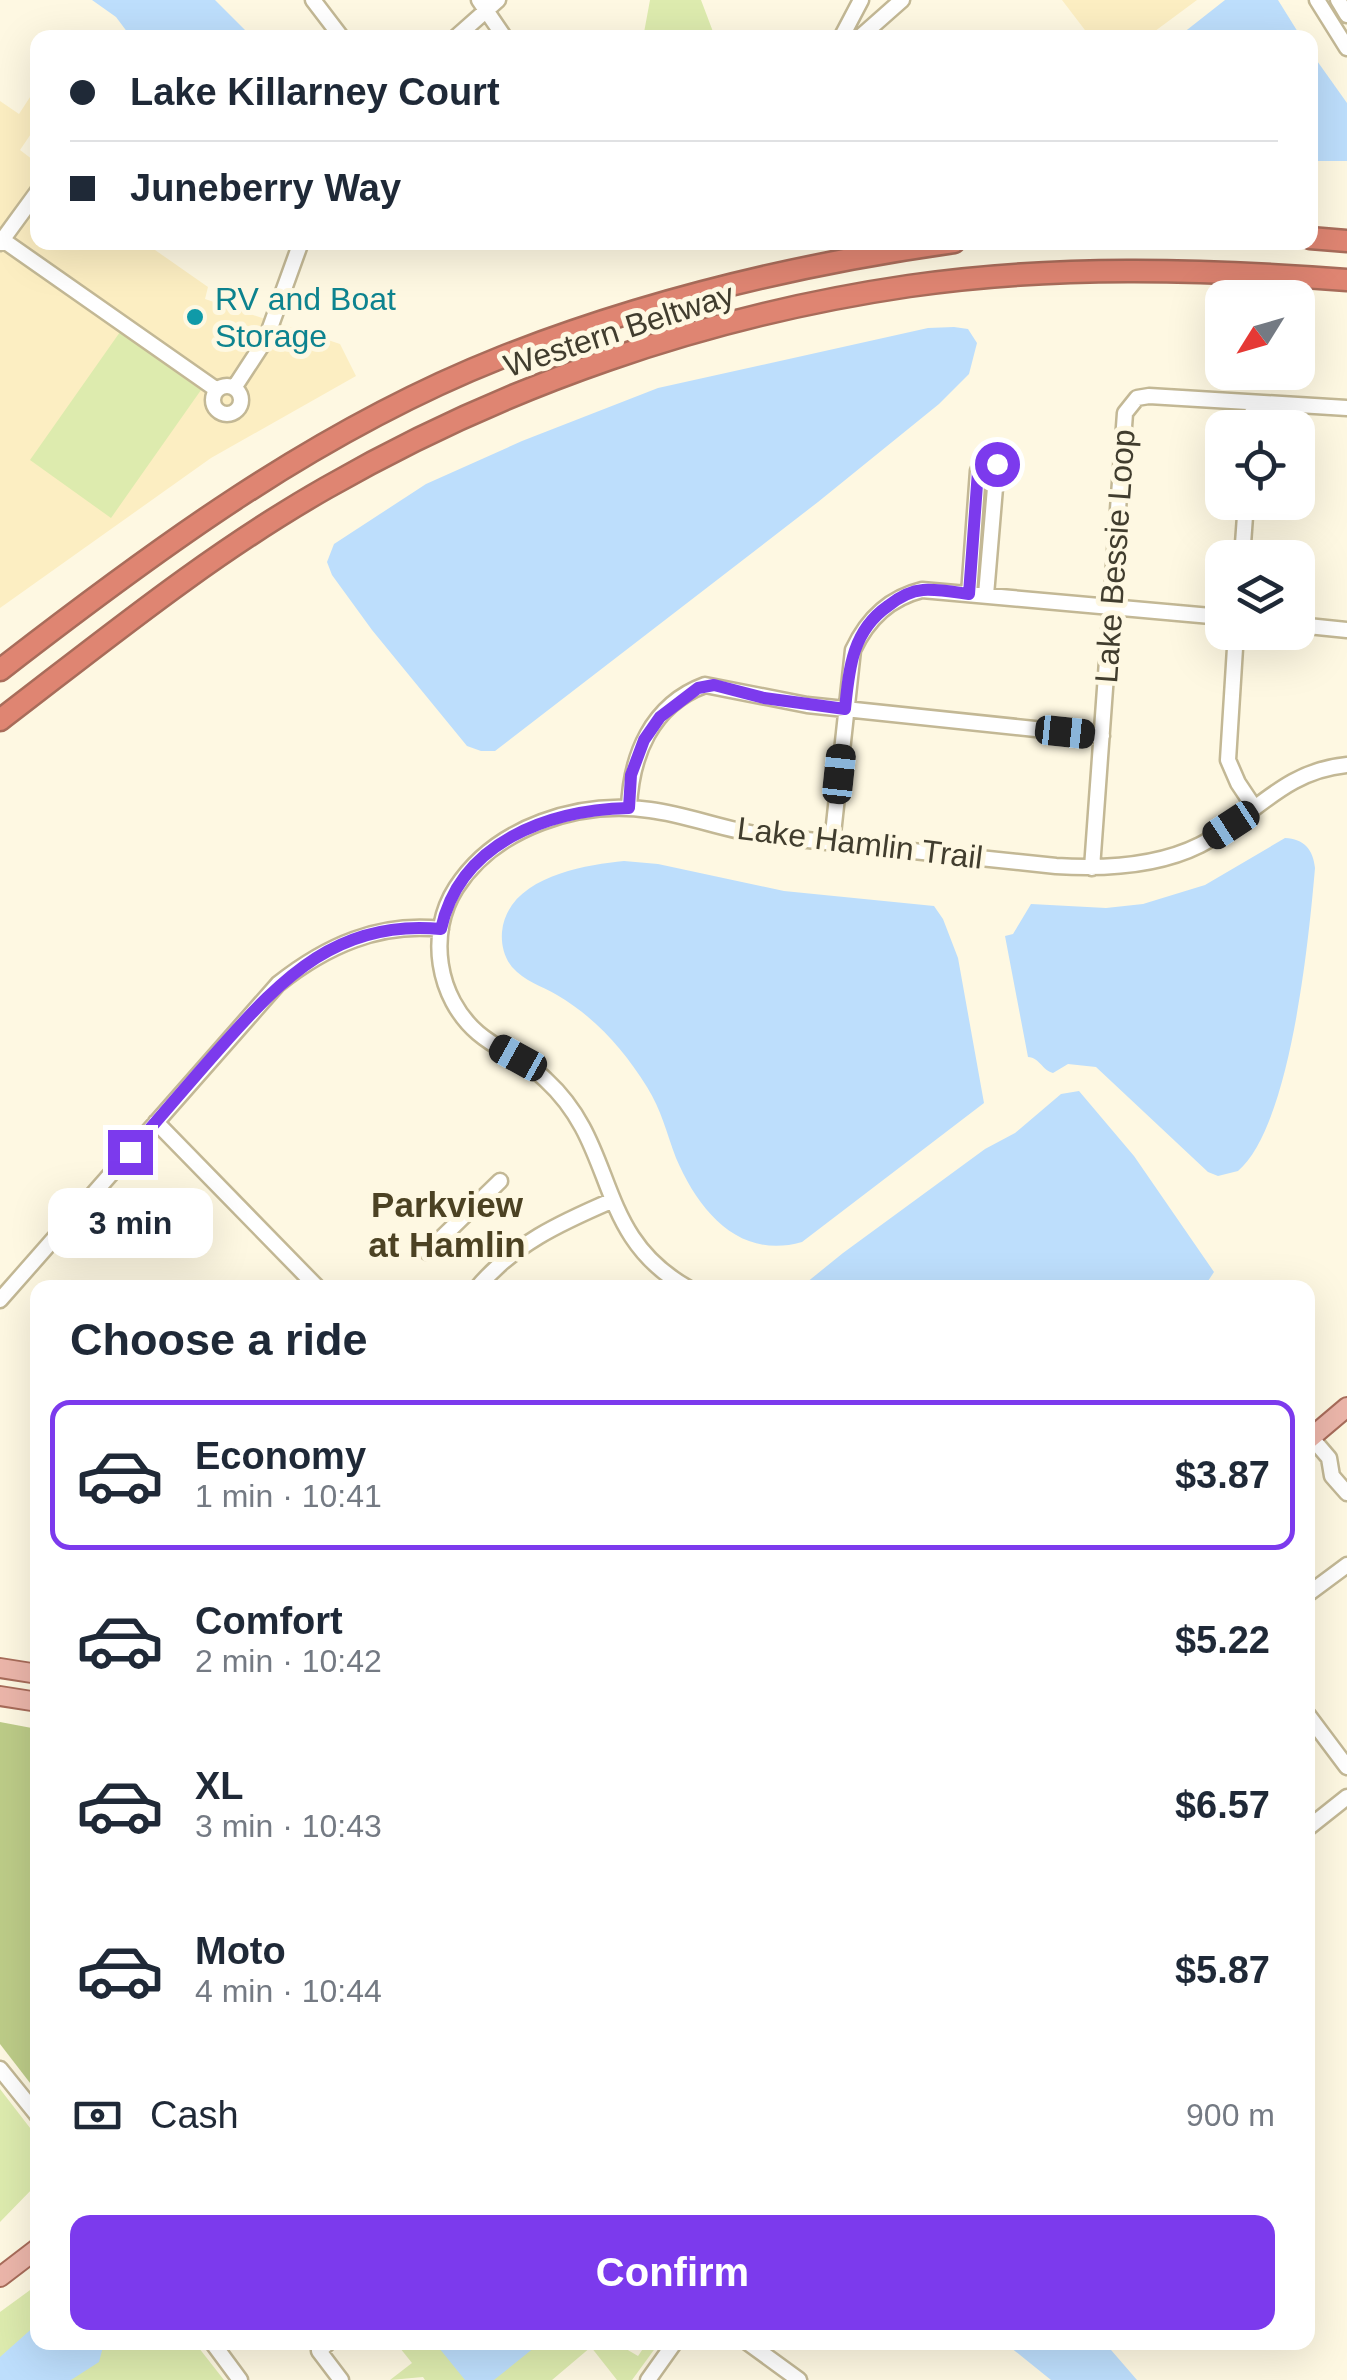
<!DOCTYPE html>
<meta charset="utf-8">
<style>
body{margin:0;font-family:Arial,sans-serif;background:#f2f2f3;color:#1f2937;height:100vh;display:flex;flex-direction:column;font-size:38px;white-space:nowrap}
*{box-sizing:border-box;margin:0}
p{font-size:32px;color:#747a83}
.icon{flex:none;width:55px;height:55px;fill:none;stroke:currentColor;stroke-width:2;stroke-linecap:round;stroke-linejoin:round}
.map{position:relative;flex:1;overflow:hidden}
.side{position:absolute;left:30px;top:1280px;width:1285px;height:1070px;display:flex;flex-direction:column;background:#fff;border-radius:20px;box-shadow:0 10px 40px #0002}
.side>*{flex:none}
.hud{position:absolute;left:30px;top:30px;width:1288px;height:220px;border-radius:20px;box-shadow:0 10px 40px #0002;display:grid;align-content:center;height:220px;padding:0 40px;background:#fff}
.needle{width:65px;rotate:233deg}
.fabs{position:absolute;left:1205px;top:280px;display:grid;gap:20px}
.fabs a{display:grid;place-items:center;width:110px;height:110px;border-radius:20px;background:#fff;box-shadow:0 10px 40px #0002;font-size:50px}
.end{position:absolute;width:45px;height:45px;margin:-22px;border:12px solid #7c3aed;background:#fff;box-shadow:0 0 0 5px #fff}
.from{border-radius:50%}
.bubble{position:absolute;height:70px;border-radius:20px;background:#fff;box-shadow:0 10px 40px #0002;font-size:32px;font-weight:800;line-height:70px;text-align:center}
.car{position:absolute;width:30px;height:60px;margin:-30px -15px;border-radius:12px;box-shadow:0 0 8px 2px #0007;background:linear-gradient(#222 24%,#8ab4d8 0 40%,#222 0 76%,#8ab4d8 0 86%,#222 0)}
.hud b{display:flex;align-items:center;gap:35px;height:95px;font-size:38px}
.hud b+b{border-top:2px solid #e0e1e3}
.hud i{width:25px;height:25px;background:#1f2937}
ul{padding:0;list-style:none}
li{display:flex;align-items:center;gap:30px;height:150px;margin:0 20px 15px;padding:0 20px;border:5px solid transparent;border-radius:20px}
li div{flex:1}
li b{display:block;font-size:38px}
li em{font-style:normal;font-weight:800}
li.current{border-color:#7c3aed}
li>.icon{width:90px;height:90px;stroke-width:1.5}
h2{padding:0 40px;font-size:45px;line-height:120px}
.pay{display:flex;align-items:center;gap:25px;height:110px;padding:0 40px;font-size:38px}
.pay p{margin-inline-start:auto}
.primary-button{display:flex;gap:20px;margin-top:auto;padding:20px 40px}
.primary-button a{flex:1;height:115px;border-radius:20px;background:#7c3aed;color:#fff;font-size:40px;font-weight:800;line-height:115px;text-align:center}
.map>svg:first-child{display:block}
.built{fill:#fceec2}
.green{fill:#ddebae}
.forest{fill:#bdcc88}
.water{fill:#bddefc}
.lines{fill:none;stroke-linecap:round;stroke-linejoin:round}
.minor-casing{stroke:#c3b895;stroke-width:19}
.major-casing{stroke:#a86c5a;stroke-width:22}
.highway-casing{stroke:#a86c5a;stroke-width:25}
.minor{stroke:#fff;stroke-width:14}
.major{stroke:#ecb6aa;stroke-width:18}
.highway{stroke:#df8572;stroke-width:20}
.route{stroke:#7c3aed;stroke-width:12}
.culture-dot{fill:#0f9aa8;stroke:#fef8e2;stroke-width:4}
.labels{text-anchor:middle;stroke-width:10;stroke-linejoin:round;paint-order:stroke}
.culture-label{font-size:32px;fill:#0d838f;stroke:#fef8e2;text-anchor:start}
.street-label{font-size:32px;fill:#413d2e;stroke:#fef8e2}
.neighbourhood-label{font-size:35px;font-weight:bold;fill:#4c4223;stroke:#fef8e2}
</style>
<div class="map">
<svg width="1347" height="2380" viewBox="0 0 1347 2380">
<rect width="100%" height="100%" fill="#fef8e2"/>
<!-- built -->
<path class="built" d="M1062 0H1197L1147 37 1091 38Z
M32 94 37 98V125L20 150 37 163 38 242 145 243 208 287 205 299 340 344 356 376 211 458 0 608V101L19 114Z"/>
<!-- green -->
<path class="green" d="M650 0H701L715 37 643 38Z
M120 332 201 390 111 518 30 460Z
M0 2089 37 2137V2184L0 2222Z
M37 2285 38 2342 195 2343 224 2380H0V2312Z
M396 2343H616L638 2356 647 2343H659L632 2380H617L591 2347 552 2380H425L423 2377 390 2380 412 2363Z"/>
<!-- forest -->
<path class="forest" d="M0 1722 37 1729V2092L0 2044Z"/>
<!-- water -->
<path class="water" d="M92 0H215L252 37H131L116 17Z
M1225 0H1278L1301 37H1178Z
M1310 51 1347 103V161H1310Z
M954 327 968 329 977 343 969 374 939 404 818 502 495 751H481L467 746 372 630 332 575 327 562 334 544 426 484 522 441 658 388 928 328Z
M1285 838C1304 839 1313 849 1315 868 1309 938 1291 1126 1238 1171L1218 1176 1208 1172 1096 1067 1068 1064 1053 1073C1042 1070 1040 1058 1028 1057L1005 936 1013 934 1031 904 1106 908 1143 904 1205 885Z
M624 861 658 864 784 891 934 906 943 919 958 958 984 1103 802 1242C740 1260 699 1212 676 1158 667 1134 661 1109 647 1087 624 1050 596 1018 557 995 542 986 524 981 512 967 504 957 501 944 502 932 507 878 582 865 624 861Z
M1079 1091 1134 1156 1214 1272 1204 1287H801L843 1253 985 1149 1015 1133 1061 1094Z
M37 2324 38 2342 104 2343 99 2362 71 2380H0V2357Z
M435 2343H540L494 2380H465Z
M1005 2343H1105L1137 2380H1051Z"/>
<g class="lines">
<defs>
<path id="minor" d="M313 0 342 38
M479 0 505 38
M1317 0 1347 48
M1338 0 1347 15
M455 38 498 0
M841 38 861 0
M859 38 902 0
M0 238 217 390
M0 243 38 191
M213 400a14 14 0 1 1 28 0a14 14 0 1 1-28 0Z
M234 388 266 339 301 242
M1252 428 1253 403
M1242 558 1246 502
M969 594 978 471 981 464H997L986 595
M1298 625 1347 630
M1236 632 1228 760 1238 783 1254 807
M629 808C631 756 651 705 705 685L807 705 1102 736
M832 843 853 650C867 620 889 598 922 590L1222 617
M1092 868 1125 413 1137 398 1149 396 1347 408
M156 1122 318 1288
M427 1252 500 1181
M477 1288C514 1244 560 1223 611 1201
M688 1288C593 1235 619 1147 546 1080 526 1060 499 1051 478 1033 437 998 427 933 456 888 496 826 580 800 650 810 690 815 729 832 769 836 864 846 960 856 1056 866 1103 869 1156 867 1200 845 1253 818 1282 771 1347 765
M0 1300 278 984C326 946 379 922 441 929
M1311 1437 1329 1458 1332 1476 1347 1493
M1308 1594 1347 1565
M1308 1715 1347 1767
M1308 1828 1347 1797
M0 2069 38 2116
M212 2342 240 2380
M329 2342 319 2351 341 2380
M747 2342 799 2380
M648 2380 675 2342"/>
<path id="major" d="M1308 1440 1347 1407
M0 1668 38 1674
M0 1696 38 1702
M0 2277 38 2248"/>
<path id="highway" d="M1310 238 1347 241
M0 670C155 550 316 431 500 358 647 300 798 264 954 242
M0 720C106 639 210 554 326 488 505 385 705 316 909 286 1054 265 1201 269 1347 280"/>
</defs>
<!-- minor casing -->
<use href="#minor" class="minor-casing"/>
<!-- major casing -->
<use href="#major" class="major-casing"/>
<!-- highway casing -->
<use href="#highway" class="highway-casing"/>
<!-- minor -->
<use href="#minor" class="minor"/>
<!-- major -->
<use href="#major" class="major"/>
<!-- highway -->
<use href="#highway" class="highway"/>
</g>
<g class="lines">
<!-- route -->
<path class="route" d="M130 1152C160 1117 190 1082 221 1047 283 977 339 919 441 929 460 842 548 810 629 808L631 775 644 740 660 717 698 688 714 685 764 698 845 709C849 669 852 631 888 606 898 598 909 591 923 590 938 589 954 592 969 594L978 471 981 464H997"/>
</g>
<!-- markers -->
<circle class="culture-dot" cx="195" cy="317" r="10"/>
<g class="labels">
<!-- culture labels -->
<g class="culture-label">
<text x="215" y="310">RV and Boat<tspan x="215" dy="37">Storage</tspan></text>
</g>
<!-- street labels -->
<g class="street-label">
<text transform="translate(619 330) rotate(-18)" y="11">Western Beltway</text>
<text transform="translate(1115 556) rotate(-86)" y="11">Lake Bessie Loop</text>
<text transform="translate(860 843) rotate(7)" y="11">Lake Hamlin Trail</text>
</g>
<!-- neighbourhood labels -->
<g class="neighbourhood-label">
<text x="447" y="1217">Parkview<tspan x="447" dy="40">at Hamlin</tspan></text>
</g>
</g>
</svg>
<div class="fabs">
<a><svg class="needle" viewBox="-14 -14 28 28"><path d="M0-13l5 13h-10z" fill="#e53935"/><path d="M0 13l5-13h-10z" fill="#747a83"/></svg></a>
<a><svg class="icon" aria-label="locate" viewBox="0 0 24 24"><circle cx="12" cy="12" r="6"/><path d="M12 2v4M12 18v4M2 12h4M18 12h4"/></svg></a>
<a><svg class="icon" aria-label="layers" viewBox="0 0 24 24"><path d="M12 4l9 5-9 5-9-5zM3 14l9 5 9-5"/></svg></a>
</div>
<i class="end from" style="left:997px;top:464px"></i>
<i class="end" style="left:130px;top:1152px"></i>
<div class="bubble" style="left:48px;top:1188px;width:165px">3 min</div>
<i class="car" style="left:1065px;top:732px;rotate:96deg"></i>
<i class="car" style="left:839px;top:774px;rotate:6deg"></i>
<i class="car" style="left:1231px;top:825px;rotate:237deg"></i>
<i class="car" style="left:518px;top:1058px;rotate:299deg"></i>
<div class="hud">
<b><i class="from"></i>Lake Killarney Court</b>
<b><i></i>Juneberry Way</b>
</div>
<section class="side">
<h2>Choose a ride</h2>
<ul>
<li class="current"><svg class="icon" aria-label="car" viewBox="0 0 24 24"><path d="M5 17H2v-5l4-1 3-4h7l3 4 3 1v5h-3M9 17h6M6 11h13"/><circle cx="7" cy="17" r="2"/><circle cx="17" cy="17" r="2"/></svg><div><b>Economy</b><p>1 min · 10:41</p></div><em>$3.87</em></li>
<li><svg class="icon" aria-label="car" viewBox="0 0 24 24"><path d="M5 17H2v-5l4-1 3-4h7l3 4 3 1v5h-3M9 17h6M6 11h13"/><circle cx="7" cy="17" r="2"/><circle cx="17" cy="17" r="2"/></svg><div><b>Comfort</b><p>2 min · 10:42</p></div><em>$5.22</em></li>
<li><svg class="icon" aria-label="car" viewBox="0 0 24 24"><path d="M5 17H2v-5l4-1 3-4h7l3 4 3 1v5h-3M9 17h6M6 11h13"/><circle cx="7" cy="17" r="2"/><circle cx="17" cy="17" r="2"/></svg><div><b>XL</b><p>3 min · 10:43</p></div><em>$6.57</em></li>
<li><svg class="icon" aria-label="car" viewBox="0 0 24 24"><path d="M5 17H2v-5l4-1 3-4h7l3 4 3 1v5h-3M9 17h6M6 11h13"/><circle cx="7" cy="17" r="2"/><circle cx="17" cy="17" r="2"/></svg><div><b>Moto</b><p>4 min · 10:44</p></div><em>$5.87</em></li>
</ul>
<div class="pay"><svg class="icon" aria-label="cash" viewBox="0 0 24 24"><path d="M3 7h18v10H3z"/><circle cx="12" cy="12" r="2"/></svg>Cash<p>900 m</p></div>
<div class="primary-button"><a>Confirm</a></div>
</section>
</div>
